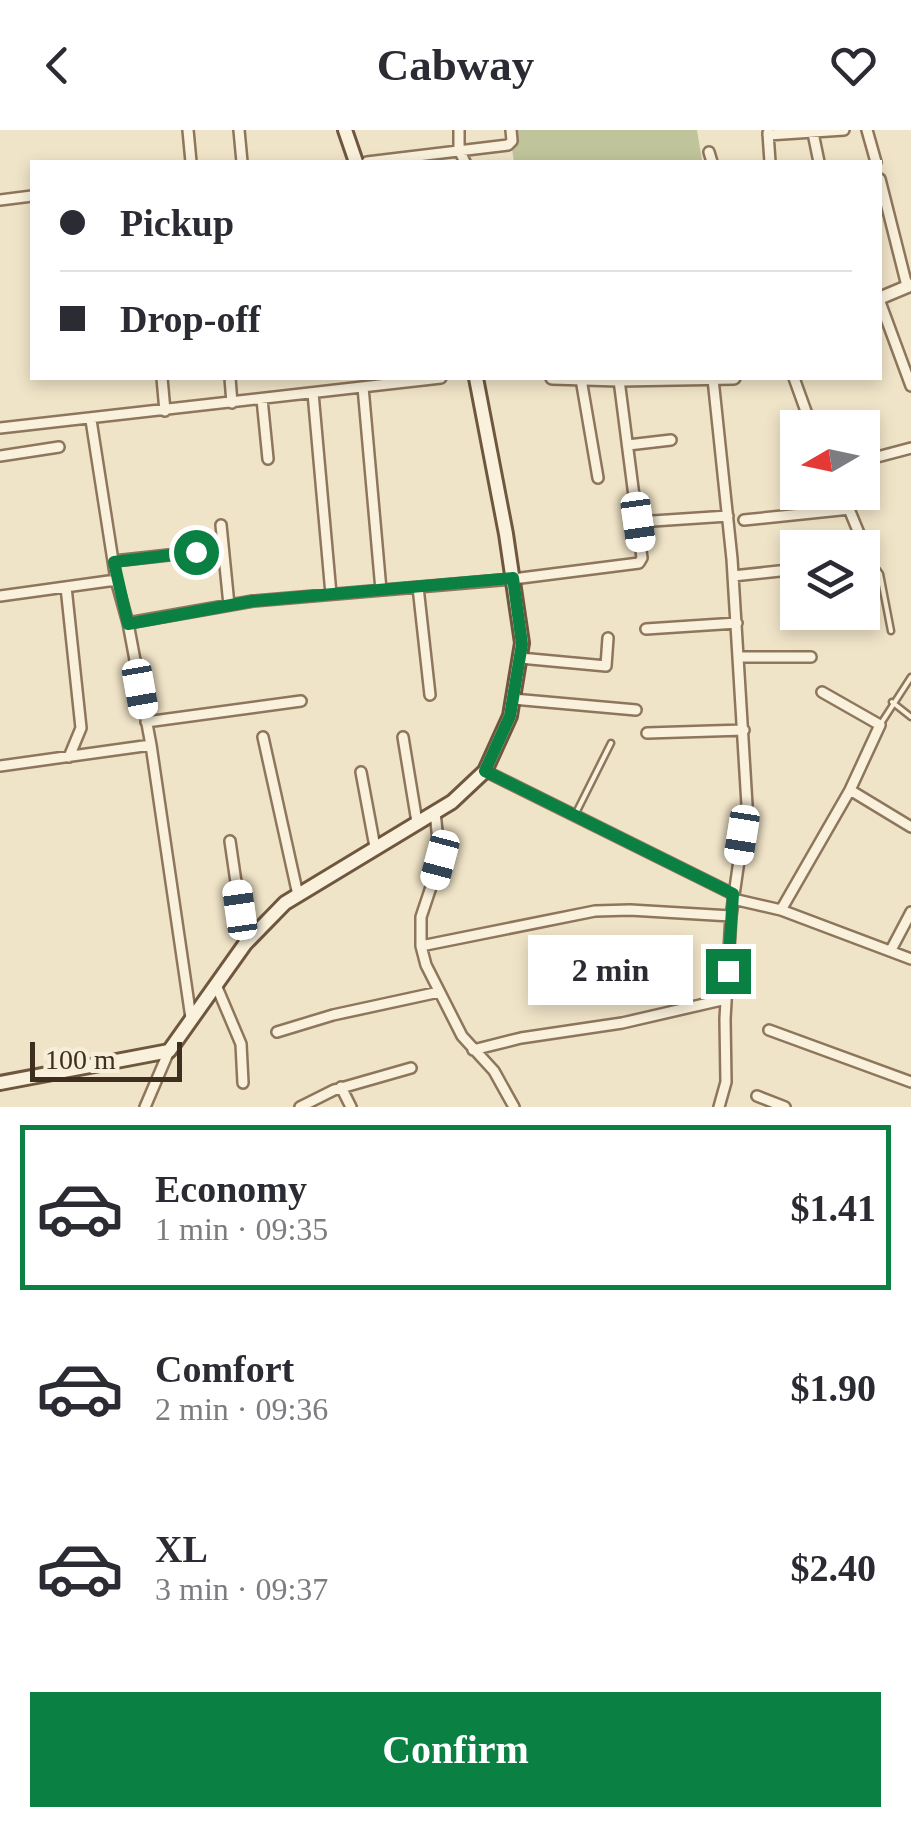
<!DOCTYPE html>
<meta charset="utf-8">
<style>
body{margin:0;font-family:"Times New Roman",serif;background:#f7f7f7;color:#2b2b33;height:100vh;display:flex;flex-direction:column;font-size:38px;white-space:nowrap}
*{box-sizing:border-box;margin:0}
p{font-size:32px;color:#7c7c81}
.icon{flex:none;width:55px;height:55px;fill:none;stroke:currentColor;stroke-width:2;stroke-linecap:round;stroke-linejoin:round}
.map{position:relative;height:977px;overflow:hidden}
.details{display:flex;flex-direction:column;background:#fff;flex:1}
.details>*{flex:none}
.guide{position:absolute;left:30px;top:30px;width:852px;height:220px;border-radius:0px;box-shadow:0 5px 15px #0003;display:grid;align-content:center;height:220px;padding:0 30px;background:#fff}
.needle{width:65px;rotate:261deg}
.buttons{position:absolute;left:780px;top:280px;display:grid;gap:20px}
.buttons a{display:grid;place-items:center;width:100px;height:100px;border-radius:0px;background:#fff;box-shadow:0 5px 15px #0003;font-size:50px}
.scale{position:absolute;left:30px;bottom:25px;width:152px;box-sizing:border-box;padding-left:10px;border:5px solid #3d2e20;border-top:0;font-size:28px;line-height:35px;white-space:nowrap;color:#3d2e20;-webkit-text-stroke:8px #f7eed8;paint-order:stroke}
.end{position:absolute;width:45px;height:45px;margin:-22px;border:12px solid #0b8043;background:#fff;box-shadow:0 0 0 5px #fff}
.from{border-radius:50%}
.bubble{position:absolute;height:70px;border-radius:0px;background:#fff;box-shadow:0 5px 15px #0003;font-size:32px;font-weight:700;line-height:70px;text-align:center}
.car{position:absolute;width:30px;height:60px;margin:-30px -15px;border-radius:12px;box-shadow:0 0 8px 2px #0007;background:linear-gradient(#fff 24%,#345 0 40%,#fff 0 76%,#345 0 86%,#fff 0)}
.guide b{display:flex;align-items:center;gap:35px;height:95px;font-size:38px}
.guide b+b{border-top:2px solid #e1e1e2}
.guide i{width:25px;height:25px;background:#2b2b33}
ul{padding:18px 0 0;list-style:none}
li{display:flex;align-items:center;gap:30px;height:165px;margin:0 20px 15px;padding:0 10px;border:5px solid transparent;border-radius:0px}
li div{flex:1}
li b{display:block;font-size:38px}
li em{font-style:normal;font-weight:700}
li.selected{border-color:#0b8043}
li>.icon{width:90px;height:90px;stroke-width:1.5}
.primary-button{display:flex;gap:20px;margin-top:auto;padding:20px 30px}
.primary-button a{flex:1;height:115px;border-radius:0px;background:#0b8043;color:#fff;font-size:40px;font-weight:700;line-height:115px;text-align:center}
header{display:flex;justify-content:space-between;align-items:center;height:130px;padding:0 30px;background:#fff;font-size:45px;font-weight:700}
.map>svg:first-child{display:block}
.cemetery{fill:#bfc49a}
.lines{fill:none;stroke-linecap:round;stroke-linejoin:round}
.service-casing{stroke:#8d765c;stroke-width:9}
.minor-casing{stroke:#8d765c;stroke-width:14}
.tertiary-casing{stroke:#8d765c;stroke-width:16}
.secondary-casing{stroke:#6f573f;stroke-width:18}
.service{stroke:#faf1dc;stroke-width:4}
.minor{stroke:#faf1dc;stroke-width:9}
.tertiary{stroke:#faf1dc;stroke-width:11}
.secondary{stroke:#faf1dc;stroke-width:12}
.route{stroke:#0b8043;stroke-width:12}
</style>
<header><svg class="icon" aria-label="back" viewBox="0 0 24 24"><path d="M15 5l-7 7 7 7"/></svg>Cabway<svg class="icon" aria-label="heart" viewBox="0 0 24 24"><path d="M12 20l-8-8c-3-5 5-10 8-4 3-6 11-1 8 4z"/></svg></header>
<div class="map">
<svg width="911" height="977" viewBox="0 0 911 977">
<rect width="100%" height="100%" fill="#f0e4c8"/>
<!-- cemetery -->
<path class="cemetery" d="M509 0H697L702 30 699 32H514Z"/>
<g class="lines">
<defs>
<path id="service" d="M870 430 880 444 891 501
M892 572 911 587
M880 595 911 547
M575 685 611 613"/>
<path id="minor" d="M188 0 191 32
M239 0 242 32
M459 0V20L465 32
M867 0 876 32
M768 3 770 32
M813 3 819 32
M768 5 844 0
M709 22 712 32
M367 32 508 15 512 11 511 0
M880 49 907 156
M0 70 32 66
M880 172 911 256
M162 248 165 281
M230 248 232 273
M794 248 812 298
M581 249 598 348
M713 249 732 429 747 675 731 786 725 889 726 952 719 977
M363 257 381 460
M313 263 331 464
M262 269 268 329
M91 290 116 450 128 493 151 615 191 888
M0 298 441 248
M628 315 671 310
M0 326 59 317
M862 331 911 318
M842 362 870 430 862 431
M744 390 850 379
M638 392 728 386
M221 395 229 475
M114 431 196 422
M733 446 798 439
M66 457 81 598 69 627
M418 457 430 565
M0 466 116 450
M128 493 253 471 513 449 639 433 642 428 619 250
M646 499 737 493
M739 527H811
M520 528 606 536 608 508
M513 569 636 580
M146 592 301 571
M647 603 744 600
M263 607 298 765
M403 607 417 692
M0 636 151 615
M485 641 733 764
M361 642 375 717
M850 660 911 697
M435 682 440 730 421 787V816L426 835 462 906 494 941 514 977
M230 711 245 814
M733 769 781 780 911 829
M781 780 850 660 880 595 822 562
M421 816 595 781 630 780 731 786
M891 820 911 782
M216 855 241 914 243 953
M769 900 911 952
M277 902 333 885 439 862
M473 920 521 908 622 893 726 869
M341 957 351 977
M757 966 785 977
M145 977 169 921
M300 977 334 960 411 938"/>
<path id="tertiary" d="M880 168 911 155
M552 248 619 250 734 248"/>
<path id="secondary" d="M345 0 356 32
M0 953 169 921 245 814 285 773 452 672 485 641 510 586 522 513 506 404 476 248"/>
</defs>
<!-- service casing -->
<use href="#service" class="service-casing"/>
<!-- minor casing -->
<use href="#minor" class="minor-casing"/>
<!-- tertiary casing -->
<use href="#tertiary" class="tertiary-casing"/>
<!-- secondary casing -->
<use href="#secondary" class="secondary-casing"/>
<!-- service -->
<use href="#service" class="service"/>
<!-- minor -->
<use href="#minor" class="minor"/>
<!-- tertiary -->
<use href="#tertiary" class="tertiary"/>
<!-- secondary -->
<use href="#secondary" class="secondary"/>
</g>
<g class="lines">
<!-- route -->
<path class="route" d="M196 422 114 432 128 494 253 471 513 448 522 514 510 586 485 641 733 764 728 841"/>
</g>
</svg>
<div class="buttons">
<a><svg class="needle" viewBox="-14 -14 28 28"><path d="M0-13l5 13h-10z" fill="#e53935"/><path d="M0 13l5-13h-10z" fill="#7c7c81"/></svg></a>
<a><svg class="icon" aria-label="layers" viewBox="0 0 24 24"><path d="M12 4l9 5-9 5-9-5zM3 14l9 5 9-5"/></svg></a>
</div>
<div class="scale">100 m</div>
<i class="end from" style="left:196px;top:422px"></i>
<i class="end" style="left:728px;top:841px"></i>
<div class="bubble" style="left:528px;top:805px;width:165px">2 min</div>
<i class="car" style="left:638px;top:392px;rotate:172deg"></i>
<i class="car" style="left:140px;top:559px;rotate:170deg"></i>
<i class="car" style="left:742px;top:705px;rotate:189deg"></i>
<i class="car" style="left:440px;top:730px;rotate:195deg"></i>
<i class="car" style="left:240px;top:780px;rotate:352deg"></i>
<div class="guide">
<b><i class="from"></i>Pickup</b>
<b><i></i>Drop-off</b>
</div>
</div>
<section class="details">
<ul>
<li class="selected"><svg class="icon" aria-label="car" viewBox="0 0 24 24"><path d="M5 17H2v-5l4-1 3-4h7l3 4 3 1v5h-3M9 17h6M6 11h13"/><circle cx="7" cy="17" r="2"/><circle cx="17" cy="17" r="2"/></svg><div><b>Economy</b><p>1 min · 09:35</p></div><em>$1.41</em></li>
<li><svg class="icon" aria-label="car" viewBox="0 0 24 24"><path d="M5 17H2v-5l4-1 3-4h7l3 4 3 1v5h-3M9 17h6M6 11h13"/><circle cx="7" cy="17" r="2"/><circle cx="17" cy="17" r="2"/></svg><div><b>Comfort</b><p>2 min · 09:36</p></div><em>$1.90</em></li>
<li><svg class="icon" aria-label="car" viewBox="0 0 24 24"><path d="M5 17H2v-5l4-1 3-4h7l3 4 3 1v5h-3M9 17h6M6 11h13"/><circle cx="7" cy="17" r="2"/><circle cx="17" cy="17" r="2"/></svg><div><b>XL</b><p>3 min · 09:37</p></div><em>$2.40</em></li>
</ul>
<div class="primary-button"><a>Confirm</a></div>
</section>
